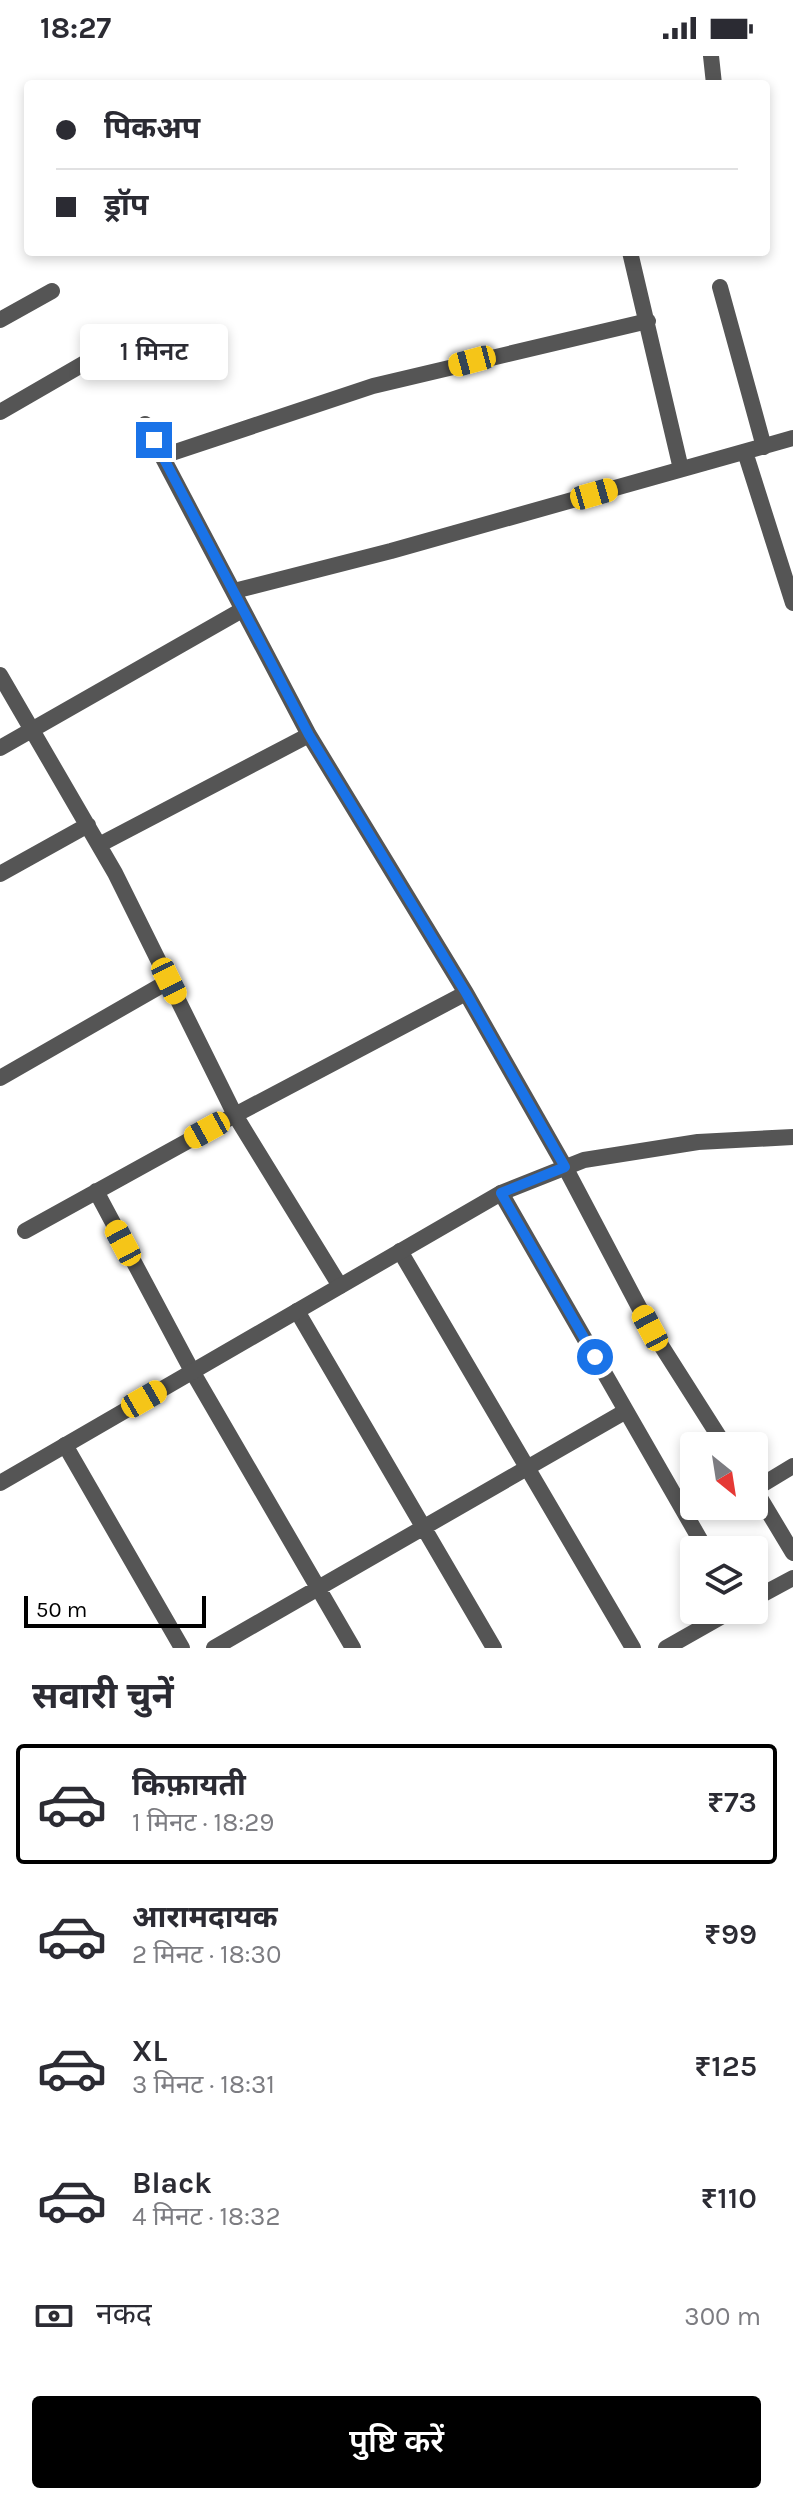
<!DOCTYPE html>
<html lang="hi">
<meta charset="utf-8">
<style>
body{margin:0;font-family:Karla,"Noto Sans Devanagari",sans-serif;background:#f7f7f7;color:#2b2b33;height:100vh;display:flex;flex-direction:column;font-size:30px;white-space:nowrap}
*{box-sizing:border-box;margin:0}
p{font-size:26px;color:#7c7c81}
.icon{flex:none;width:44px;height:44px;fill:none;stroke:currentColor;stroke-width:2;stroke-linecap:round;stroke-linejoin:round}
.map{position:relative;height:1592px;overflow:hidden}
.sheet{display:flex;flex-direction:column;background:#fff;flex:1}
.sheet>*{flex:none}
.guide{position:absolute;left:24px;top:24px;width:746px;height:176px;border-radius:8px;box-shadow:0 4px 12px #0003;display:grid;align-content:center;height:176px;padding:0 32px;background:#fff}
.needle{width:52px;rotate:150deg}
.buttons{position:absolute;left:680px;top:1376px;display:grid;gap:16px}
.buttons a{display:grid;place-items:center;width:88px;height:88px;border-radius:8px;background:#fff;box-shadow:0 4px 12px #0003;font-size:40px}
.scale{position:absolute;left:24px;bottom:20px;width:182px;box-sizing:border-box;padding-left:8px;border:4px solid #000;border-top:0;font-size:22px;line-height:28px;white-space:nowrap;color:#000;-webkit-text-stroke:6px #fff;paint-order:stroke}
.end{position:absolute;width:36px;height:36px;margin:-18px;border:10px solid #1a73e8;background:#fff;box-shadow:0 0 0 4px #fff}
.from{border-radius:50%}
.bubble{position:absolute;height:56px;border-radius:8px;background:#fff;box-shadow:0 4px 12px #0003;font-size:26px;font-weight:600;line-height:56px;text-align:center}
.car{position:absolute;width:24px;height:48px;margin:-24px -12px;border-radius:10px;box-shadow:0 0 6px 2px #0007;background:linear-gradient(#f5c518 24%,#345 0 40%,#f5c518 0 76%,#345 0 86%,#f5c518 0)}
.guide b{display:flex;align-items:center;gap:28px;height:76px;font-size:30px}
.guide b+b{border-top:2px solid #e1e1e2}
.guide i{width:20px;height:20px;background:#2b2b33}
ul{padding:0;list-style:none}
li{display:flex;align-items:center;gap:24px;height:120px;margin:0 16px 12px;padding:0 16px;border:4px solid transparent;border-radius:8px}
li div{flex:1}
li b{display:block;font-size:30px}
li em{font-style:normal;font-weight:600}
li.active{border-color:#000}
li>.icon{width:72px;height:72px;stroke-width:1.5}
h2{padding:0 32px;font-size:36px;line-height:96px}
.pay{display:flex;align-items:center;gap:20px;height:88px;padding:0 32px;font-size:30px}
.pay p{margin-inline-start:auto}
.action{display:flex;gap:16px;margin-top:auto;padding:16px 32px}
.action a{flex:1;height:92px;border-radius:8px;background:#000;color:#fff;font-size:32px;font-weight:600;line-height:92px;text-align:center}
.status{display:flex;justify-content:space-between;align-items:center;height:56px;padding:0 40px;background:#fff;direction:ltr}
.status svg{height:22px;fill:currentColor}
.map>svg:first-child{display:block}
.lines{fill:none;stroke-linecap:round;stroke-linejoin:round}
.minor{stroke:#555;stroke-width:16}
.tertiary{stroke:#555;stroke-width:16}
.route{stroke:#1a73e8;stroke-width:10}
</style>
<div class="status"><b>18:27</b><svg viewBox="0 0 49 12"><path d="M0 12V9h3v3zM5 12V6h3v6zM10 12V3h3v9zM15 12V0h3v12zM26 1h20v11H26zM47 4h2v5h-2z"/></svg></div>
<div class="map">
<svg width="793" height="1592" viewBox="0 0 793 1592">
<rect width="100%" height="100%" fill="#fff"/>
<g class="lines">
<!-- minor -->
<path class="minor" d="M711 0 714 28
M630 196 681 413
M720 231 764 391
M0 264 52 235
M0 356 90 304
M145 368 309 679 466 937 565 1111 650 1272 725 1390
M745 396 793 547
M163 400 373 330 648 265
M234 535 391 495 793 382
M0 619 115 817 235 1059 340 1230
M0 692 242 554
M99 789 309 679
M0 818 88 769
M0 1022 169 925
M96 1135 192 1315 353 1592
M501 1137 706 1494
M25 1175 235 1059 466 937
M400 1195 633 1592
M297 1255 494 1592
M65 1389 182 1592
M754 1432 793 1497
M755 1433 793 1410
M754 1543 793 1522
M214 1592 626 1355
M666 1592 733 1554"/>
<!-- tertiary -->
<path class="tertiary" d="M0 1427 501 1137 584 1104 698 1086 793 1081"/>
</g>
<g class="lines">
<!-- route -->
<path class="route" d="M154 384 309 679 466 937 565 1111 501 1137 595 1301"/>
</g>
</svg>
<div class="buttons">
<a><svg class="needle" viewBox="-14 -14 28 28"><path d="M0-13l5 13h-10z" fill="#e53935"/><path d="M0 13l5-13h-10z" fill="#7c7c81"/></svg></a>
<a><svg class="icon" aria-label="layers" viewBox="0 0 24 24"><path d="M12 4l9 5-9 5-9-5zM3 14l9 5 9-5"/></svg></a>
</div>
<div class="scale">50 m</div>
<i class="end from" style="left:595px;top:1301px"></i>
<i class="end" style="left:154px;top:384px"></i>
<div class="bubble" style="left:80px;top:268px;width:148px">1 मिनट</div>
<i class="car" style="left:472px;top:305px;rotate:255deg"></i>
<i class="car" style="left:594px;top:438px;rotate:74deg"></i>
<i class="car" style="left:169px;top:925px;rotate:154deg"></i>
<i class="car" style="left:207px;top:1074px;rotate:241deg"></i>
<i class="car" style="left:123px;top:1187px;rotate:332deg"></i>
<i class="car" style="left:650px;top:1272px;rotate:332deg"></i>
<i class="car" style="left:144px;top:1343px;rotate:60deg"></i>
<div class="guide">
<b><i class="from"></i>पिकअप</b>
<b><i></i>ड्रॉप</b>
</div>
</div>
<section class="sheet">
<h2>सवारी चुनें</h2>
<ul>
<li class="active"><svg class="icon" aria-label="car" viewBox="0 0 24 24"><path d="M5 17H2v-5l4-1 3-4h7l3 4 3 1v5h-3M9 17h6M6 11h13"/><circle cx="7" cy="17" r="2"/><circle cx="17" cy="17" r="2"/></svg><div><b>किफ़ायती</b><p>1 मिनट · 18:29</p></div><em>₹73</em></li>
<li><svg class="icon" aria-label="car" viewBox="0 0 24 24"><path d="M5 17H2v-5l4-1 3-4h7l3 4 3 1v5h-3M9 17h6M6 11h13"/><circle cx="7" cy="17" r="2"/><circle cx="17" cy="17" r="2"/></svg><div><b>आरामदायक</b><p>2 मिनट · 18:30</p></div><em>₹99</em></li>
<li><svg class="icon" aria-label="car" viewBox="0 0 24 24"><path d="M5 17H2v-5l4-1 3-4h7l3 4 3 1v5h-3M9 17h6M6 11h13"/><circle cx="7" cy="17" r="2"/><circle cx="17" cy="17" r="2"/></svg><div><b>XL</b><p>3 मिनट · 18:31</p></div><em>₹125</em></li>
<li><svg class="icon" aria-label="car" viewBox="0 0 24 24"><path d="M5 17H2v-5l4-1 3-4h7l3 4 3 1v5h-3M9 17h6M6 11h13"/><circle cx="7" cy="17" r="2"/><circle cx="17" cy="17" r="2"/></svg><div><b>Black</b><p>4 मिनट · 18:32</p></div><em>₹110</em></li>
</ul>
<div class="pay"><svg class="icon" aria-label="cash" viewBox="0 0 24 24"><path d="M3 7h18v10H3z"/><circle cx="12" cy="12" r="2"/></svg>नकद<p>300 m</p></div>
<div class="action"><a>पुष्टि करें</a></div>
</section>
